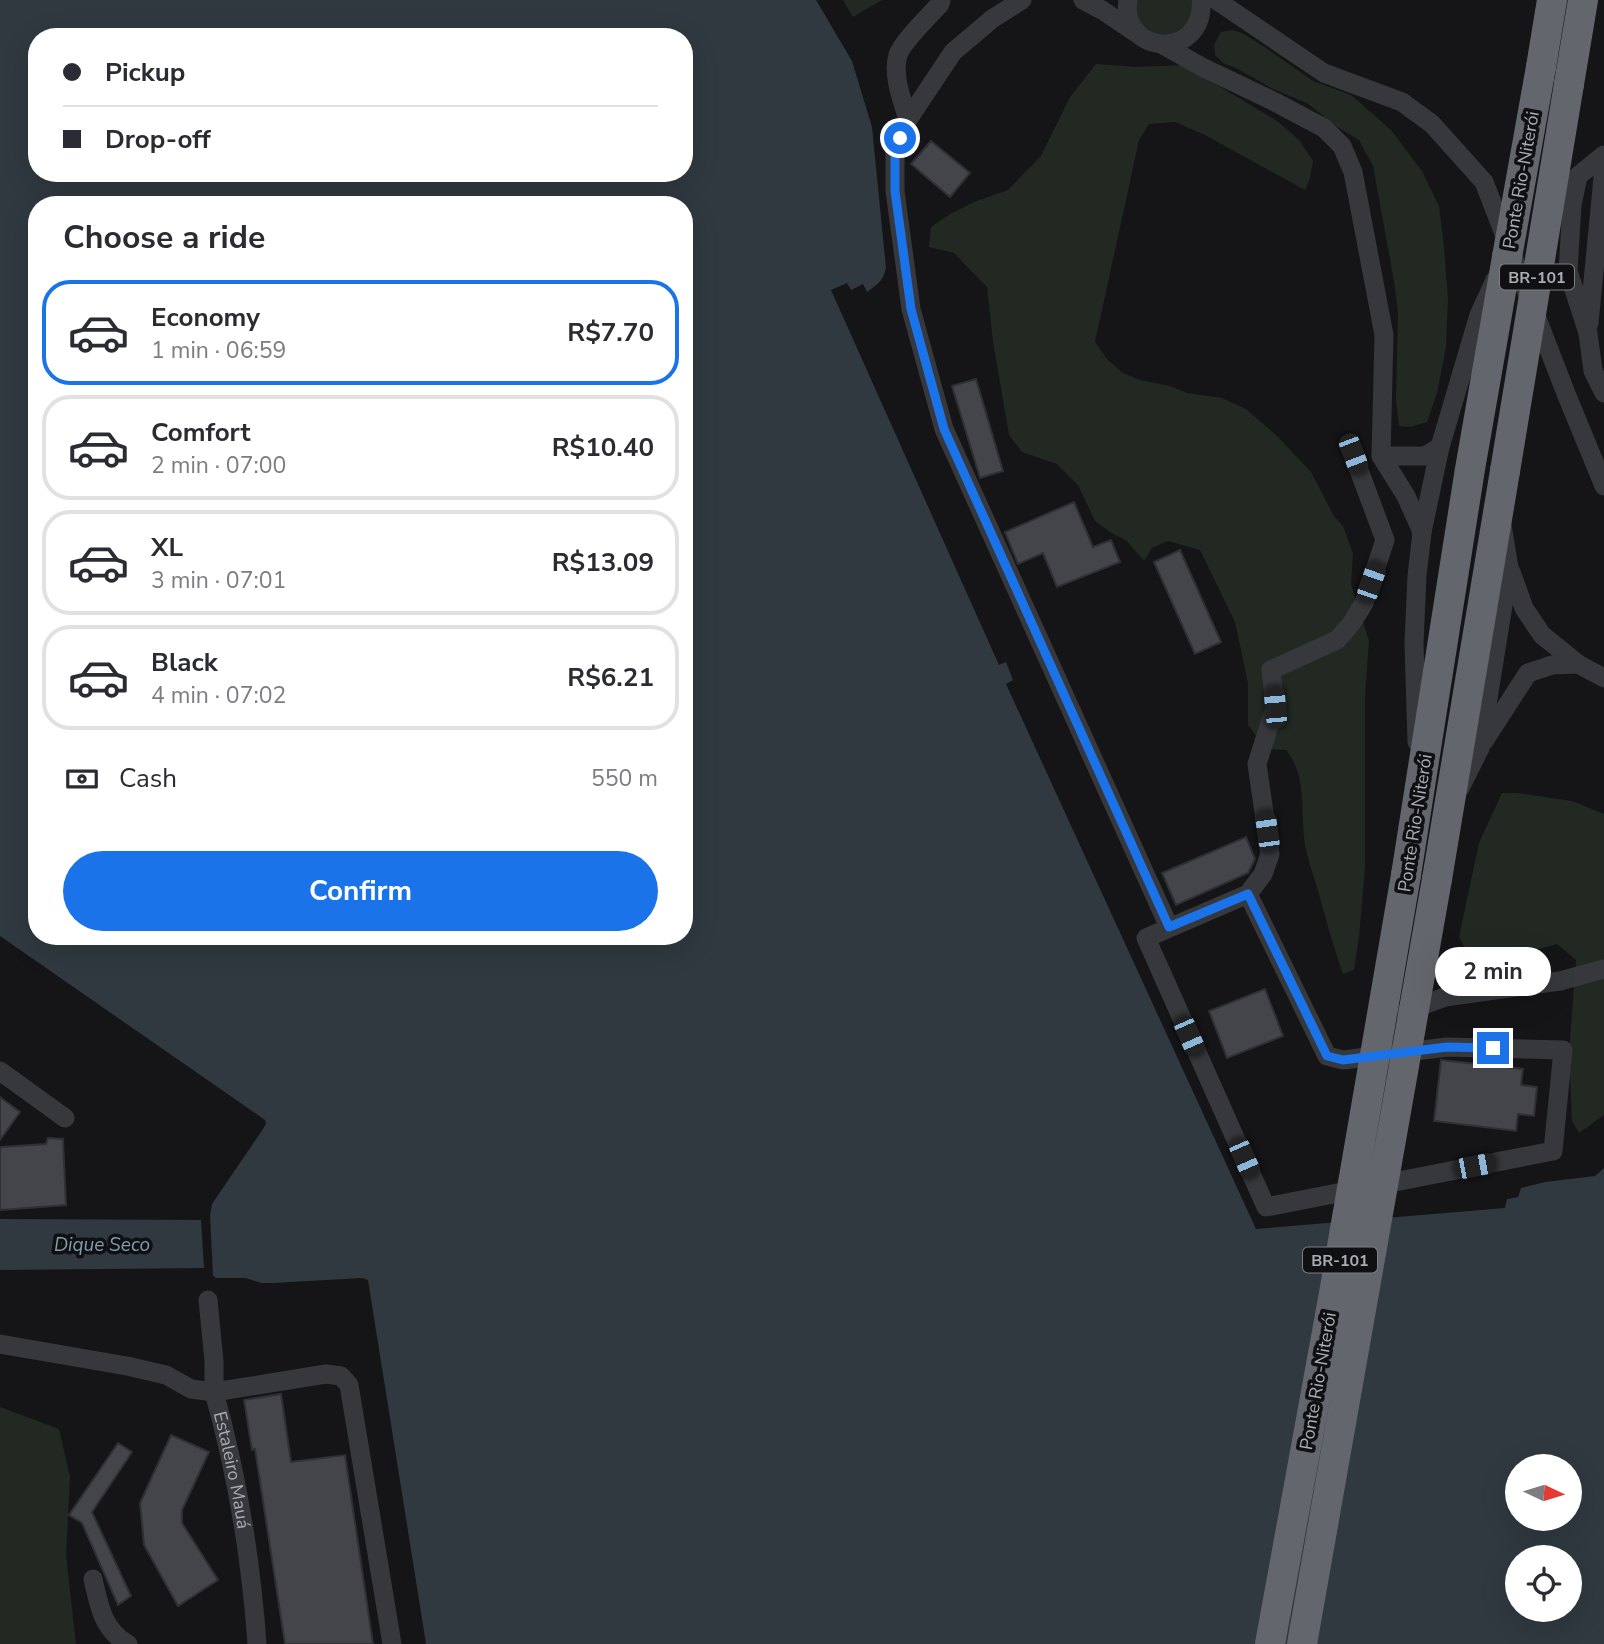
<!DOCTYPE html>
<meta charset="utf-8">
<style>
body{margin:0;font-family:"Nunito Sans",sans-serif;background:#f7f7f7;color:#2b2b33;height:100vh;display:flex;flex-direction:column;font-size:26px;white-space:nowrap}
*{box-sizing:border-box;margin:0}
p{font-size:23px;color:#7c7c81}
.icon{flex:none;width:38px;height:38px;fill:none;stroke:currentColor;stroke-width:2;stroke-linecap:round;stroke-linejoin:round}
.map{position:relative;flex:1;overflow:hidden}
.details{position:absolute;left:28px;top:196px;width:665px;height:749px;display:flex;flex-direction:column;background:#fff;border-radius:28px;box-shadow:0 7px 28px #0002}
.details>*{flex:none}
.guide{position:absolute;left:28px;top:28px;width:665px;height:154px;border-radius:28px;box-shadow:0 7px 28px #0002;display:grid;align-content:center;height:154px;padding:0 35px;background:#fff}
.needle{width:46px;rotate:94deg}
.tools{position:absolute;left:1505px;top:1454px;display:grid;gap:14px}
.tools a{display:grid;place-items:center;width:77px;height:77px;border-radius:50%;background:#fff;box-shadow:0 7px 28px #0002;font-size:35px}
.end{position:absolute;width:32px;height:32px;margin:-16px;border:9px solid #1a73e8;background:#fff;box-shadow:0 0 0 4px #fff}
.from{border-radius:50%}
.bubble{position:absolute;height:49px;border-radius:24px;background:#fff;box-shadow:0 7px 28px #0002;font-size:23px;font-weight:700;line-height:49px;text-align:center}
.car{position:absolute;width:21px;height:42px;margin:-21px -10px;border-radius:9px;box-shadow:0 0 5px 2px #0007;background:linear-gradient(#222 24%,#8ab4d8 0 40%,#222 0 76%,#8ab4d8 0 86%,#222 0)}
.guide b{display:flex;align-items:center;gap:24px;height:66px;font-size:26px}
.guide b+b{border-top:2px solid #e1e1e2}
.guide i{width:18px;height:18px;background:#2b2b33}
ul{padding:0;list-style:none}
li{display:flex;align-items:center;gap:21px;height:105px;margin:0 14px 10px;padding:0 21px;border:4px solid #e1e1e2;border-radius:28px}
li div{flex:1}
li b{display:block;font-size:26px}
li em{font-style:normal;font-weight:700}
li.selected{border-color:#1a73e8}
li>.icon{width:63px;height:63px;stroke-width:1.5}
h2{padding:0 35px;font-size:32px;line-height:84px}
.pay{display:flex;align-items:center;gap:18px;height:77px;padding:0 35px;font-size:26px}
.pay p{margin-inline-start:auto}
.action{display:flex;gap:14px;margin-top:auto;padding:14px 35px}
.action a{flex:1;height:80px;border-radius:42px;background:#1a73e8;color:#fff;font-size:28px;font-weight:700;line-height:80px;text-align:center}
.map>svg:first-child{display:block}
.green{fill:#222922}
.water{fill:#2f393f;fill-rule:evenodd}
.building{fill:#44454a;stroke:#2f3033;stroke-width:2}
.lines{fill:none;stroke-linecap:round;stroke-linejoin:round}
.minor{stroke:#36383c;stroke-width:19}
.highway{stroke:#63666c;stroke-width:30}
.highway-bridge{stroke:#63666c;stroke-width:30}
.route{stroke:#1a73e8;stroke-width:9}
.labels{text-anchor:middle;stroke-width:7;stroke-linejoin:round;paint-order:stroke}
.shield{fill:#101012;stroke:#7a7f85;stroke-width:2}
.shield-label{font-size:16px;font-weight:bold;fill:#a8aeb6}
.street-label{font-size:18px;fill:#a8aeb6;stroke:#101012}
.water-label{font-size:19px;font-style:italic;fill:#819eaf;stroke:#101012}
</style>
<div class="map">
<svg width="1604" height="1644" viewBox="0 0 1604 1644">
<rect width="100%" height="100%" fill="#151517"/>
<!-- green -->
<path class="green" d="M843 0H882L853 17Z
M1136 0H1191C1199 44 1131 48 1136 0Z
M1232 30 1242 33 1263 46 1313 81 1351 95 1391 130 1422 171 1439 206 1444 248 1448 298 1446 347 1437 393 1427 422 1410 427 1399 426 1396 401 1398 313 1394 281 1373 166 1359 140 1336 126 1307 103 1273 89 1238 69 1223 63 1215 55 1214 45 1221 32Z
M1096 64 1135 67 1184 65 1277 121 1299 140 1313 161 1310 178 1305 190 1203 134 1175 122 1149 124 1139 140 1095 342 1107 359 1123 373 1140 380 1170 386 1187 393 1222 398 1246 409 1278 437 1311 472 1334 516 1343 526 1353 553 1351 584 1369 641 1365 695V867L1359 937 1354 970 1343 974C1333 946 1326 919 1318 891 1315 879 1310 867 1307 854 1298 820 1310 779 1286 750L1266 749 1248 725V683L1235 622 1200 550 1168 541 1152 548 1144 561 1127 541 1110 532 1095 521 1078 485 1057 464 1022 452 1009 435 993 342 987 287 954 253 929 247 931 227 950 214 974 202 1008 190 1041 156 1070 97Z
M1502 793H1517L1572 801 1604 814V1115L1579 1133 1572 1121 1569 1053 1576 960 1557 944 1523 953 1472 962 1459 937 1479 843Z
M0 1407 59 1429 70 1477 66 1555 76 1644H0Z"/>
<!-- water -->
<path class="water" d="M0 0H816L852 61 872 127 886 268C883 281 878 284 867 292L863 284 851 290 847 283 831 290 999 665 1006 662 1013 680 1006 684 1256 1229 1505 1208 1507 1199 1518 1197 1521 1188 1545 1182 1595 1176 1604 1168V1644H426L368 1280 362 1278 273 1283H262L245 1278H216L213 1276 210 1215 212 1204 263 1129 266 1124 265 1120 0 936ZM37 37H684V173H37ZM37 205H684V936H37ZM1517 1466H1570V1519H1517ZM1517 1558H1570V1610H1517Z
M0 1219 201 1220 204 1268 0 1270Z"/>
<!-- building -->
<path class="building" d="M931 141 970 173 950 197 911 164Z
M976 379 1003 471 980 478 952 386Z
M1074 502 1093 547 1111 540 1120 562 1057 587 1043 553 1018 564 1005 532Z
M1180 550 1221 642 1195 654 1154 562Z
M1246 837 1255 859 1248 873 1176 905 1162 873Z
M1265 989 1283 1036 1227 1058 1209 1011Z
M1441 1060 1523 1069 1521 1085 1537 1087 1534 1116 1518 1114 1516 1131 1434 1121Z
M0 1097 20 1112 0 1140Z
M48 1138 63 1139 66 1205 0 1210V1147L46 1144Z
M281 1394 291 1462 345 1455 373 1644H285L255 1449 252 1450 244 1400Z
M171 1435 209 1452 182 1510V1523L218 1580 178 1606 144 1545 140 1503Z
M118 1443 132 1452 92 1512 131 1596 118 1605 82 1523 69 1515Z"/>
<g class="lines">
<!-- minor -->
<g class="minor">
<path d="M1022 0 992 19 953 52 905 124 895 152V191L911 309 944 429 1169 927"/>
<path d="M1083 0 1102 10 1136 33"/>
<path d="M1128 0C1119 55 1205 62 1201 0"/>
<path d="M1216 0 1324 73 1402 102 1432 124 1484 182 1567 396 1604 486"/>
<path d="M1163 45 1202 67 1275 102 1324 128 1342 146 1353 172 1384 335 1381 456 1406 496 1422 532"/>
<path d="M908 119C902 100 892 75 898 55 902 42 930 15 940 4L941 0"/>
<path d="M1604 155 1578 176 1572 205 1568 271 1588 333 1593 371 1604 393"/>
<path d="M1589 323 1604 167"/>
<path d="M1381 456H1425L1440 447"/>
<path d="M1511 572 1524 608 1542 635 1578 664 1604 678"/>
<path d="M1484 741 1528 673 1552 665 1578 664"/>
<path d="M1417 742 1414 643 1417 576 1422 532 1440 447 1479 315 1495 280"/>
<path d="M1460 788 1480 748 1509 568 1502 525"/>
<path d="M1248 894 1146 938 1266 1207 1553 1151 1563 1050 1447 1047 1343 1060 1327 1056 1248 894 1263 874 1270 854 1257 764 1275 707 1271 670 1337 640 1351 624 1364 603 1385 540 1353 454"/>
<path d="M1407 1011 1445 997 1560 981 1604 969"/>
<path d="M0 1071 65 1118"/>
<path d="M208 1300 214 1361V1392L326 1374 341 1376 349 1385 392 1644"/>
<path id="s1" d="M0 1344 127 1366 166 1375 191 1389 214 1392C237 1474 251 1559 257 1644"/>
<path d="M93 1579C99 1606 103 1630 128 1644"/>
</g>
<!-- highway -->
<path class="highway" d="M1541 67 1552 0
M1569 84 1583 0
M1406 875 1470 469 1507 257
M1437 879 1505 471"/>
<!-- highway-bridge -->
<path class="highway-bridge" d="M1507 257 1541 67
M1505 471 1569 84
M1270 1644 1333 1299 1406 875
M1302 1644 1437 879"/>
</g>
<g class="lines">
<!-- route -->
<path class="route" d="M900 138 895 152V191L911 309 944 429 1169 927 1248 894 1327 1056 1343 1060 1447 1047 1493 1048"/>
</g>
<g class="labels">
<!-- shield labels -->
<g class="shield">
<rect x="1500" y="264.5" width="74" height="25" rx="5"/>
<rect x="1303" y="1247.5" width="74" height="25" rx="5"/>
</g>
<g class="shield-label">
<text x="1537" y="283">BR-101</text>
<text x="1340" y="1266">BR-101</text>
</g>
<!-- street labels -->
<g class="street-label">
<text transform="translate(1521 180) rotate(-80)" y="6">Ponte Rio-Niterói</text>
<text transform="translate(1415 823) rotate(-81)" y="6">Ponte Rio-Niterói</text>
<text transform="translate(1318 1381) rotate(-80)" y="6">Ponte Rio-Niterói</text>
<text dy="6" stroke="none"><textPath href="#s1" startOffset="301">Estaleiro Mauá</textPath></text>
</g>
<!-- water labels -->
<g class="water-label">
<text x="102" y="1251">Dique Seco</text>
</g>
</g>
</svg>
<div class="tools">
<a><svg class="needle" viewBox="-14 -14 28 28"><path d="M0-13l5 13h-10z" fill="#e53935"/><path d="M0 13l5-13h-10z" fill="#7c7c81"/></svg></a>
<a><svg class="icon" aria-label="locate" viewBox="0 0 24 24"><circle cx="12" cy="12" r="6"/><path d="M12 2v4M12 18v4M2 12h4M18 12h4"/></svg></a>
</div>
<i class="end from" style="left:900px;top:138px"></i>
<i class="end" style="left:1493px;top:1048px"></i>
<div class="bubble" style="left:1435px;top:947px;width:116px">2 min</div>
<i class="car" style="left:1353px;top:454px;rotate:159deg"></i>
<i class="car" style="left:1371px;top:582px;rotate:19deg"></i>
<i class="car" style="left:1275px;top:707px;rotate:355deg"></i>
<i class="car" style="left:1267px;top:831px;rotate:352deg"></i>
<i class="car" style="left:1189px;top:1036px;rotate:156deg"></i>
<i class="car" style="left:1244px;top:1158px;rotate:156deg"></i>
<i class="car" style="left:1475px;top:1166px;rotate:79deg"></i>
<div class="guide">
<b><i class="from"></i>Pickup</b>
<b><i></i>Drop-off</b>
</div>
<section class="details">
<h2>Choose a ride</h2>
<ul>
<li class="selected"><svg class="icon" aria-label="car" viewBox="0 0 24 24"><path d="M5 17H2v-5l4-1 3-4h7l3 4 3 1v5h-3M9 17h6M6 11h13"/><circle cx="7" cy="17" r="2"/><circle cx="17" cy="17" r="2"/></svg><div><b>Economy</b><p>1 min · 06:59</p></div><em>R$7.70</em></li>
<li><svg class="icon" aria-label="car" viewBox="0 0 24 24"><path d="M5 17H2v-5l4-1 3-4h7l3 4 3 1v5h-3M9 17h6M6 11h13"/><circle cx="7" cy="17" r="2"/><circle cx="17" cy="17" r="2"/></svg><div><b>Comfort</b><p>2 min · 07:00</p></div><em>R$10.40</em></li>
<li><svg class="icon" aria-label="car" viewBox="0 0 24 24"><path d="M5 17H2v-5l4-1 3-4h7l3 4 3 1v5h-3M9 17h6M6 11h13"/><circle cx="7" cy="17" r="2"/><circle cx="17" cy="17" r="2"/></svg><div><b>XL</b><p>3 min · 07:01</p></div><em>R$13.09</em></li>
<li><svg class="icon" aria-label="car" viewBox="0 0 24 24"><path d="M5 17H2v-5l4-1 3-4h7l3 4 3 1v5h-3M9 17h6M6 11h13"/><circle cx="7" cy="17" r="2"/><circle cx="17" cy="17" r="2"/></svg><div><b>Black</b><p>4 min · 07:02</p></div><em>R$6.21</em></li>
</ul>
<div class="pay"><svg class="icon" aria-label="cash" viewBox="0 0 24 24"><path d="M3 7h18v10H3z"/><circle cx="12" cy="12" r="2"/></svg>Cash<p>550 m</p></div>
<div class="action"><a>Confirm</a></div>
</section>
</div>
